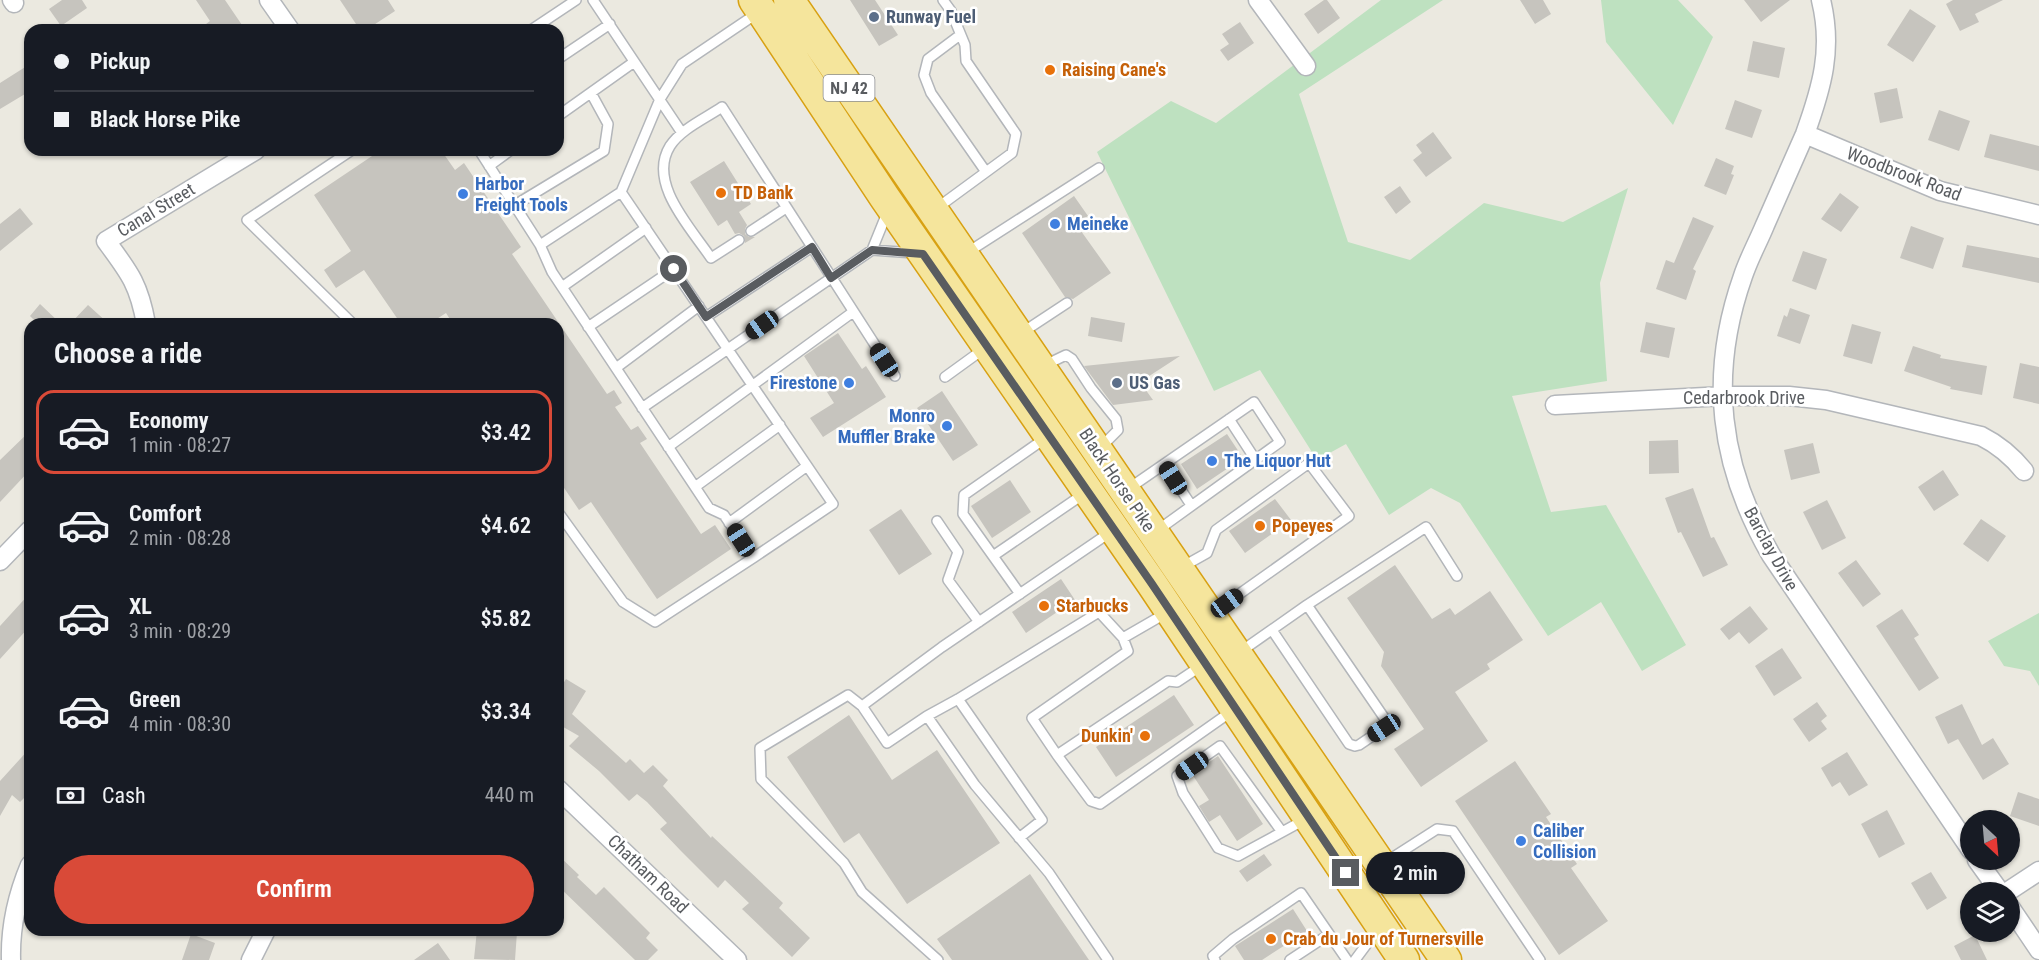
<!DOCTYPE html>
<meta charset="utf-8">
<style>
body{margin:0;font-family:"Roboto Condensed",sans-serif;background:#20242c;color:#f1f3f6;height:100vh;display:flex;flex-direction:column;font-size:22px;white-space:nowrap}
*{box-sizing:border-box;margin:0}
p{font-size:20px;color:#9ea1a6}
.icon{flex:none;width:33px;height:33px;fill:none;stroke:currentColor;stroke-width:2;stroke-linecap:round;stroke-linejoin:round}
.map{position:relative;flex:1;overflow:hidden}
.panel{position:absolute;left:24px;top:318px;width:540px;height:618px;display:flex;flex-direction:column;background:#171b24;border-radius:18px;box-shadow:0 2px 4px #0004}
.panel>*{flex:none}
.guide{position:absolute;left:24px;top:24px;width:540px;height:132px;border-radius:18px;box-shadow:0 2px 4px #0004;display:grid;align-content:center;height:132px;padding:0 30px;background:#171b24}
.needle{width:39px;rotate:154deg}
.controls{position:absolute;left:1960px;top:810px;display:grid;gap:12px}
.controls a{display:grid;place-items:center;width:60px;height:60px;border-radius:50%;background:#171b24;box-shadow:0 2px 4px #0004;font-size:30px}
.end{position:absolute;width:27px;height:27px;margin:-14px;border:8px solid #595c60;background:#fff;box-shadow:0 0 0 3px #fff}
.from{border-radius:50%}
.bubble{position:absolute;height:42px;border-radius:21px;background:#171b24;box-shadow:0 2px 4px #0004;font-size:20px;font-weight:600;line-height:42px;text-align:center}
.car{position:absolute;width:18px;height:36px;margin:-18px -9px;border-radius:8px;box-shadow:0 0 4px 2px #0007;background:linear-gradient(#222 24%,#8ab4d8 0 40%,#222 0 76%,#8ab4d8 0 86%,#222 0)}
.guide b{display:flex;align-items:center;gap:21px;height:57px;font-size:22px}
.guide b+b{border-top:2px solid #363941}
.guide i{width:15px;height:15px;background:#f1f3f6}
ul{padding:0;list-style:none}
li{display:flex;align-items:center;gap:18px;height:84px;margin:0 12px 9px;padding:0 18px;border:3px solid transparent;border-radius:18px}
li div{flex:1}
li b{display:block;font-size:22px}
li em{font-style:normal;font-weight:600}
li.current{border-color:#d94a38}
li>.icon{width:54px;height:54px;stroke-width:1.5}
h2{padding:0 30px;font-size:27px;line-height:72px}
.pay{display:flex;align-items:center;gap:15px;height:66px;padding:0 30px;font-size:22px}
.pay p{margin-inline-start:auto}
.button{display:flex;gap:12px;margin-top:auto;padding:12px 30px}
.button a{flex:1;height:69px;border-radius:36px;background:#d94a38;color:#fff;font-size:24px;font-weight:600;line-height:69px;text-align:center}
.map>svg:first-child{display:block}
.green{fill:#bee1c0}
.building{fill:#c6c4be}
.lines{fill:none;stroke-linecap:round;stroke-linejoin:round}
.service-casing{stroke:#b3b6ba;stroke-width:12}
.minor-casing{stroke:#b3b6ba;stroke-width:21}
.trunk-casing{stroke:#d8a113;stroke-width:33}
.service{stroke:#fff;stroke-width:9}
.minor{stroke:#fff;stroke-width:18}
.trunk{stroke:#f5e59c;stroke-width:30}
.route{stroke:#595c60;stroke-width:8}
.service-dot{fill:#5c6f8a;stroke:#fff;stroke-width:2}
.food-dot{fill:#e8710a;stroke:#fff;stroke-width:2}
.shop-dot{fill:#3f7fe0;stroke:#fff;stroke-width:2}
.labels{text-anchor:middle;stroke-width:5;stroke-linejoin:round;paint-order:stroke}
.shield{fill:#fff;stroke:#8b8d90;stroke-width:1.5}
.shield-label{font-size:16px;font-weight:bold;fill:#595c60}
.service-label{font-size:18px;font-weight:bold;fill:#4e5e75;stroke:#fff;text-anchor:start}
.food-label{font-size:18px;font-weight:bold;fill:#c56008;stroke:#fff;text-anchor:start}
.street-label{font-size:18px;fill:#595c60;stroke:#fff}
.shop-label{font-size:18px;font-weight:bold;fill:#366cbe;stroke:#fff;text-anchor:start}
</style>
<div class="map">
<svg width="2039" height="960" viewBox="0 0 2039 960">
<rect width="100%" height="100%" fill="#ebe9e0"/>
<!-- green -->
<path class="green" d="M1381 0H1443L1299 94 1348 242 1410 260 1484 203 1563 222 1628 188 1600 283 1607 381 1512 396 1551 512 1606 505 1686 645 1642 671 1601 602 1548 636 1460 503 1431 488 1389 515 1346 444 1317 460 1260 370 1214 391 1097 152 1171 101 1216 123Z
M1601 0H1678L1713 37 1673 125 1606 42Z
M2039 613V686L2030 671 2004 666 1988 641Z"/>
<!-- building -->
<path class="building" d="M62 0H82L87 8 61 26 49 9Z
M196 0H225L242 25 234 30H198L210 21Z
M340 0H388L395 11 366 30H360Z
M850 0H875L898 35 879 46Z
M1324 0H1327L1340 18 1318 34 1304 14Z
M1520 0H1543L1551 14 1535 24Z
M1744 0H1790L1761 22Z
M1953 0H2003L1975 14 1979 22 1960 31 1946 4Z
M1910 9 1936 26 1913 62 1887 45Z
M1240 22 1254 43 1228 61 1220 50 1229 44 1222 34Z
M1753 41 1785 48 1779 78 1747 71Z
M30 64V91L0 109V83Z
M1897 88 1903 118 1880 123 1874 93Z
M1735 100 1762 110 1752 138 1725 129Z
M1939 110 1970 121 1959 151 1928 140Z
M1433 132 1452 158 1426 177 1413 160 1422 153 1416 145Z
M1990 134 2039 146V171L1984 157Z
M381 150H441L455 170 464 163 521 247 512 254 607 394 614 390 622 403 615 407 631 430 638 426 647 439 640 443 701 534 715 525 731 549 657 599 591 502 579 510 558 479V324H453L446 313 429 324H401L364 270 336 288 324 270 351 251 314 195Z
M1716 158 1734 166 1731 174 1734 175 1726 195 1704 186Z
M724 161 751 204 739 212 747 225 745 229V234L749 237H755L745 243 744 236 739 233 735 234 727 220 718 226 690 182Z
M1400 186 1411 202 1396 214 1384 197Z
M1840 193 1859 207 1841 232 1821 219Z
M1074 196 1088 216 1076 224 1111 273 1073 299 1065 297 1022 233Z
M20 208 33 224 0 251V224Z
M1693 217 1714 226 1693 269 1696 271 1686 300 1656 289 1666 260 1674 263Z
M1911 226 1944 238 1933 269 1900 258Z
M1967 245 2039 258V283L1962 267Z
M1803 251 1827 259 1816 290 1792 281Z
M40 304 61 324H38L30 316Z
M88 305 109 324H70Z
M1790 308 1810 315 1800 344 1777 336 1784 315 1787 317Z
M1091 317 1125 323 1122 342 1088 336Z
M1646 322 1675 328 1669 358 1640 352Z
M1852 324 1881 332 1872 364 1843 356Z
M838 333 862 369 866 366 886 397 823 437 810 418 834 403 804 356Z
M1913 346 1941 355 1940 358 1987 366 1982 395 1950 389 1951 387 1904 371Z
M1180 356 1140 382 1153 400 1113 405 1084 366Z
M2020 363 2039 367V404L2013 398Z
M942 391 978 445 953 461 917 408Z
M30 431V470L0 502V460Z
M1227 434 1243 458 1197 489 1181 464Z
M1678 440 1679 473 1649 474V441Z
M1813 443 1820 473 1791 480 1784 450Z
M1943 470 1959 495 1934 511 1918 487Z
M1010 480 1031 512 992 538 971 506Z
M1693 488 1711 538 1714 537 1728 565 1703 577 1681 532 1678 533 1665 498Z
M1275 499 1291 520 1245 553 1229 531Z
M1827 500 1846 538 1822 550 1803 512Z
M901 509 932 554 899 575 869 530Z
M1981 519 2006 536 1988 562 1963 544Z
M1856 560 1881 594 1863 607 1838 573Z
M1395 565 1432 619 1450 608 1455 615 1490 591 1523 640 1487 664 1490 669 1455 692 1488 741 1421 787 1394 749 1424 729 1381 666 1384 652 1347 598Z
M1061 579 1075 600 1026 633 1012 612Z
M30 593V626L0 659V626Z
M1750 606 1768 629 1749 644 1739 632 1729 640 1720 629Z
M1902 609 1919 635 1914 638 1939 678 1919 691 1876 626Z
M1782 648 1802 678 1774 696 1755 666Z
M566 679 586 691 572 714 626 763 630 759 644 773 653 765 668 780 663 786 711 838 712 836 783 903 779 908 810 938 792 957 742 909 749 903 725 880 718 888 681 851 660 829 667 823 647 802 637 794 629 801 599 771 569 746 579 736 558 724V692Z
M1174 695 1194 725 1116 777 1096 747Z
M1817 702 1827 716 1821 721 1827 729 1809 742 1793 719Z
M1962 704 1982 745 1993 738 2009 764 1983 780 1958 739 1948 744 1935 717Z
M849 715 892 780 937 750 1000 843 907 904 859 833 844 843 787 757Z
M30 748V792L20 802 12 795 0 816V781Z
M1847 752 1868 785 1849 796 1840 782 1832 787 1821 768Z
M1218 756 1263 824 1237 841 1220 815 1209 822 1199 806 1209 800 1192 774Z
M1515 761 1551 814 1546 817 1577 864 1571 868 1608 921 1559 955 1455 801Z
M2018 792 2039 799V826L2010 816Z
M1887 810 1905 844 1879 858 1861 824Z
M1264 854 1272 865 1247 882 1239 871Z
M558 855 579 875 577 877 596 895 604 887 650 933 646 938 658 950 648 960H635L558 886Z
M1931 872 1947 898 1927 910 1911 883Z
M1030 874 1089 960H952L937 939Z
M1293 909 1307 931 1262 960H1244L1235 946Z
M477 930 517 932 515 960 474 959Z
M191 934 215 943 209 960H182Z
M1975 935 1987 960H1961L1954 946Z
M438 943 450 960H414Z"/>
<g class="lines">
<defs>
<path id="service" d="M593 0 682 133
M531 30 576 0
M960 35 928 59 924 75 931 93 986 172
M558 59 610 24
M558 116 634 62
M352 150 247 220 353 324
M479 150 540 245
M489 166 511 150
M621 192 833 504 753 558
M515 205 604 151 608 124 591 93
M937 208 1012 153 1016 134 966 61 965 45 951 11 943 0
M751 231 786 208
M739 240 711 258C691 228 647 183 670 146 681 129 706 118 722 107L895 376
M872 250 914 253
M968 252 1099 168
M562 287 646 228
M706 317 812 247
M588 327 674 269
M1023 332 1067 303
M1043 366 1066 355 1072 359 1091 388 1116 419 1118 430 1101 447
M616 368 699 306
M945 377 985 348
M642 408 872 250 887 213
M1229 419 1255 459
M668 447 853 312
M1164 464 1191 505
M695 487 780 425
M1128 489 1254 402 1280 442 1158 530
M558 512 623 602 655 622 753 558 724 515 709 508 552 272 540 245 621 192 660 99 682 64 759 12
M937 521 958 552 948 580 979 622
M729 523 807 466
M993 556 1085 493
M1182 567 1207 553 1216 530 1309 463 1349 516 1214 612
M1020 594 963 514 964 495 1047 437
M1307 605 1426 527 1457 576
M1168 612 1123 638 1128 651 1032 718 1057 755 1168 681 1177 682 1201 666
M1240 652 1307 605 1385 719 1387 724 1384 728 1359 745 1355 746 1349 744 1272 630
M958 699 1042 820 1019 838
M862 706 848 695 760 748 761 779 844 863 862 892 938 960
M927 716 958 699 1099 612 1123 638
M1057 755 1091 801 1100 804 1232 711
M1282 832 1220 746 1177 776 1183 793 1218 848 1238 856 1306 819
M1384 863 1437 829 1453 831 1540 960
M1108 960 1049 873 975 785 927 716 887 743 862 706 942 647 1112 531
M1215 960 1213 956 1233 939 1301 893 1347 960
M1290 960 1328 935
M1355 960 1378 929"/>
<path id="minor" d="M12 0 14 3
M269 0 290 30
M1258 0 1306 66
M1821 0C1833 49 1822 87 1805 134 1792 164 1778 195 1765 225 1758 242 1749 258 1743 276 1708 375 1719 465 1771 555L1971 850
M1805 134 1940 191 2039 215
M146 324C139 284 129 272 106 241L256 150
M1555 405 1724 396H1789L1826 400 1981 436C1999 445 2011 455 2024 471
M0 561 30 530
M558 789 737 960
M1977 860 2000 892
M2007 892 2039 871
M2010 907 2039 950
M11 960C10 926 17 896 30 865
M251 960 266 930"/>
<path id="trunk" d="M754 0 885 198 1152 584 1404 960
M789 0 1446 960"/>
</defs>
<!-- service casing -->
<use href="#service" class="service-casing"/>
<!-- minor casing -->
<use href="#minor" class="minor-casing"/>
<!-- trunk casing -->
<use href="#trunk" class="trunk-casing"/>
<!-- service -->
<use href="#service" class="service"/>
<!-- minor -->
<use href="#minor" class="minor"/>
<!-- trunk -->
<use href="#trunk" class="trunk"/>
</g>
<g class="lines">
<!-- route -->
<path class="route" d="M674 269 706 317 812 247 831 278 872 250 923 254 1152 584 1346 873"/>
</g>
<!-- markers -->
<g class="service-dot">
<circle cx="874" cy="17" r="6"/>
<circle cx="1117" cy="383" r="6"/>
</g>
<g class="food-dot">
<circle cx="1050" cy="70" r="6"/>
<circle cx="721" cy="193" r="6"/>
<circle cx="1260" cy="526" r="6"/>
<circle cx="1044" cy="606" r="6"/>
<circle cx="1145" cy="736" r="6"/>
<circle cx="1271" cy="939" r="6"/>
</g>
<g class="shop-dot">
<circle cx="463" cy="194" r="6"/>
<circle cx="1055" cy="224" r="6"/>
<circle cx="849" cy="383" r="6"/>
<circle cx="947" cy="426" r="6"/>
<circle cx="1212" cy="461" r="6"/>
<circle cx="1521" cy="841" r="6"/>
</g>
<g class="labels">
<!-- shield labels -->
<rect class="shield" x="823.5" y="75" width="51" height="26" rx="4.5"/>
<g class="shield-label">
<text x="849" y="94">NJ 42</text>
</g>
<!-- service labels -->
<g class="service-label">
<text x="886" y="23">Runway Fuel</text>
<text x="1129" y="389">US Gas</text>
</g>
<!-- food labels -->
<g class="food-label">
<text x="1062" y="76">Raising Cane's</text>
<text x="733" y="199">TD Bank</text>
<text x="1272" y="532">Popeyes</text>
<text x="1056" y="612">Starbucks</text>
<text x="1133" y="742" text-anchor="end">Dunkin'</text>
<text x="1283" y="945">Crab du Jour of Turnersville</text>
</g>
<!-- street labels -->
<g class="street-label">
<text transform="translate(1904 174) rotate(21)" y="6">Woodbrook Road</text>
<text transform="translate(156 210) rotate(-31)" y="6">Canal Street</text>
<text x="1744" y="404">Cedarbrook Drive</text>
<text transform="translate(1117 480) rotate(56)" y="6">Black Horse Pike</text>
<text transform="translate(1771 549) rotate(61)" y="6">Barclay Drive</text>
<text transform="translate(648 874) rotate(44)" y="6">Chatham Road</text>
</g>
<!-- shop labels -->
<g class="shop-label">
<text x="475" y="190">Harbor<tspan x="475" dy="21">Freight Tools</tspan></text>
<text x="1067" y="230">Meineke</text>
<text x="837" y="389" text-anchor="end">Firestone</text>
<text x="935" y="422" text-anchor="end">Monro<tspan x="935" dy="21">Muffler Brake</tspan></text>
<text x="1224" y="467">The Liquor Hut</text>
<text x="1533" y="837">Caliber<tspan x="1533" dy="21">Collision</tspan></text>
</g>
</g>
</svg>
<div class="controls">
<a><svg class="needle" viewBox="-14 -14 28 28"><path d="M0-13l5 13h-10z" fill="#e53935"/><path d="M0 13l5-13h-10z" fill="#9ea1a6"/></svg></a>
<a><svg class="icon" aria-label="layers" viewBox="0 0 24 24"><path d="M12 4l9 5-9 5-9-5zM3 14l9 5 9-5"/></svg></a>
</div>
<i class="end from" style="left:674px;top:269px"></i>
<i class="end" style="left:1346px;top:873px"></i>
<div class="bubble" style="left:1366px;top:852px;width:99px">2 min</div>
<i class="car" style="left:762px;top:325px;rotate:235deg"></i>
<i class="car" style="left:884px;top:360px;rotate:327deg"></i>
<i class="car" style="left:1173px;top:478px;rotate:327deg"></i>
<i class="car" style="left:741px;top:540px;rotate:327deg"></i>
<i class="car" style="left:1227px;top:603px;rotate:54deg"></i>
<i class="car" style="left:1384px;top:728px;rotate:237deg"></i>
<i class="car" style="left:1192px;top:766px;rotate:235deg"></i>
<div class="guide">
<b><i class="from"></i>Pickup</b>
<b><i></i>Black Horse Pike</b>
</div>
<section class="panel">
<h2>Choose a ride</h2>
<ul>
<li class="current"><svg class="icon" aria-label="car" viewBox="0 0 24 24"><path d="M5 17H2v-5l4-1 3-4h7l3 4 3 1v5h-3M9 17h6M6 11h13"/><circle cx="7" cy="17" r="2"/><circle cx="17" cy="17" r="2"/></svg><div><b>Economy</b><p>1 min · 08:27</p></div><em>$3.42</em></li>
<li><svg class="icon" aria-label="car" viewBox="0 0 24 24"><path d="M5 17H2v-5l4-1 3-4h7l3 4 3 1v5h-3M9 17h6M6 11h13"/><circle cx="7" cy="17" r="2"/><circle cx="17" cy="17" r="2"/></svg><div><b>Comfort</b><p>2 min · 08:28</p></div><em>$4.62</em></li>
<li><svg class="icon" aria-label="car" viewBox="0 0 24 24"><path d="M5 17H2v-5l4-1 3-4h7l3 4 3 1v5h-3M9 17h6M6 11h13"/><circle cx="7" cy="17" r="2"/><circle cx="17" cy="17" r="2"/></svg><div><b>XL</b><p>3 min · 08:29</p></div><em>$5.82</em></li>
<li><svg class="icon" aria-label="car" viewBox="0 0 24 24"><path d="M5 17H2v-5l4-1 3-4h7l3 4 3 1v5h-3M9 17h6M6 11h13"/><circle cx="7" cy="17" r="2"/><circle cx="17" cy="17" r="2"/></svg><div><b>Green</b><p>4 min · 08:30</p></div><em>$3.34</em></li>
</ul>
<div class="pay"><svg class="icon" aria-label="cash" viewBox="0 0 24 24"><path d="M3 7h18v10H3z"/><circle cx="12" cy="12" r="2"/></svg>Cash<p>440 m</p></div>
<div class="button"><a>Confirm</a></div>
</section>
</div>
